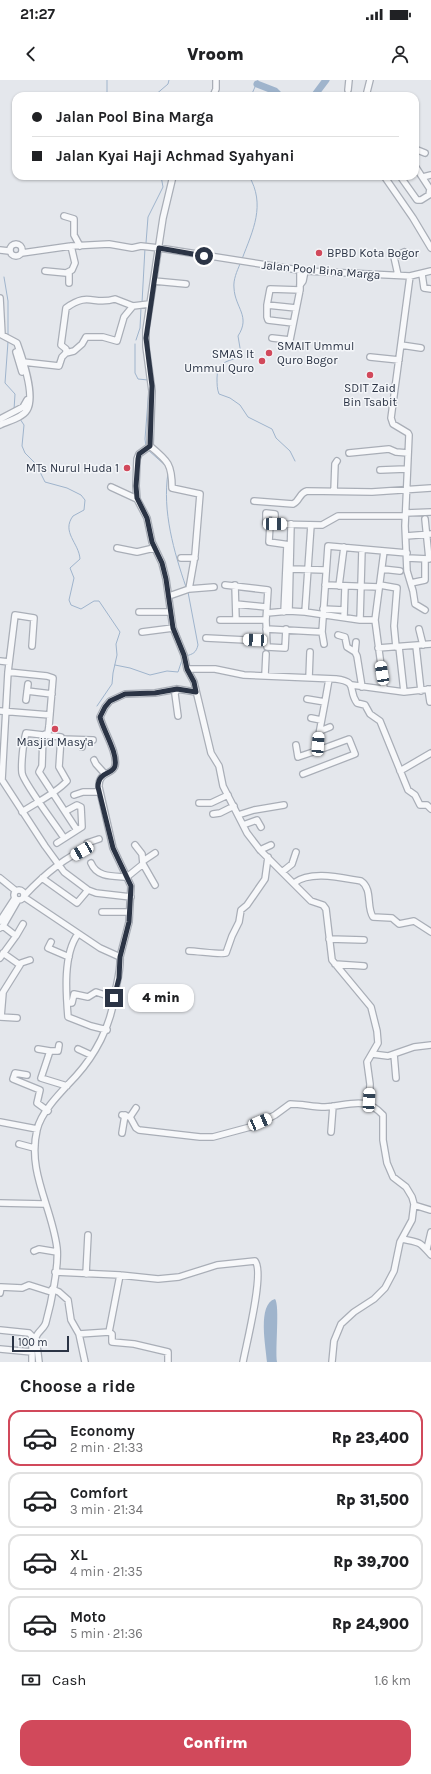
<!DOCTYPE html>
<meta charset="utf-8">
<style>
body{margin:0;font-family:Karla,sans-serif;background:#f2f2f2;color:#202124;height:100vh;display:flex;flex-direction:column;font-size:15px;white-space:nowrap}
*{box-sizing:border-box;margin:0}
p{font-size:13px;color:#757577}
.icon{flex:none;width:22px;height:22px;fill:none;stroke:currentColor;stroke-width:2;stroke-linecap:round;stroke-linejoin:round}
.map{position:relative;height:1282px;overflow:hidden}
.drawer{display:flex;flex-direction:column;background:#fff;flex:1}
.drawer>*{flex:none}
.top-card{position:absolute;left:12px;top:12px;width:407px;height:88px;border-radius:12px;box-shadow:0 1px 3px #0004;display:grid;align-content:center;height:88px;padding:0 20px;background:#fff}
.scale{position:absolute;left:12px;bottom:10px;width:57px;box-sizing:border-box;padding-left:4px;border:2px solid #2b3445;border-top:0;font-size:11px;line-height:14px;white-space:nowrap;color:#2b3445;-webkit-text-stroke:3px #f4f6f9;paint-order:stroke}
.end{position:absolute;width:18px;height:18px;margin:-9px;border:5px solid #2b3445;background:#fff;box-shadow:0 0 0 2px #fff}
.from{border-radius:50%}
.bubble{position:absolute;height:28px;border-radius:12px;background:#fff;box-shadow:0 1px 3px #0004;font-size:13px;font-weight:800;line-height:28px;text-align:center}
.car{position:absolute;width:12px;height:24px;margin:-12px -6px;border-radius:5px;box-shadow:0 0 3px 1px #0007;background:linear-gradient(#fff 24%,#345 0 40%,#fff 0 76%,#345 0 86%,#fff 0)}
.top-card b{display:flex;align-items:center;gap:14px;height:38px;font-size:15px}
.top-card b+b{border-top:1px solid #e0e0e0}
.top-card i{width:10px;height:10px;background:#202124}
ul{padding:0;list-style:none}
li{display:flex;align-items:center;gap:12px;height:56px;margin:0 8px 6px;padding:0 12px;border:2px solid #e0e0e0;border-radius:12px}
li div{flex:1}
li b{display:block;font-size:15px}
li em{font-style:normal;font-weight:800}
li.on{border-color:#d1495b}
li>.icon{width:36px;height:36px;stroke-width:1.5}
h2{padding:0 20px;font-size:18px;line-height:48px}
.pay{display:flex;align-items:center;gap:10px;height:44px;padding:0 20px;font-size:15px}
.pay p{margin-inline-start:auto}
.button{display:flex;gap:8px;margin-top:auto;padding:8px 20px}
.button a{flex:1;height:46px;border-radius:12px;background:#d1495b;color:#fff;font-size:16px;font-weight:800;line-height:46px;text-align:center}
.status{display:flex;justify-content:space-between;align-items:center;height:28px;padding:0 20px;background:#fff;direction:ltr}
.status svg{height:11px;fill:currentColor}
header{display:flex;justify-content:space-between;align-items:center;height:52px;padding:0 20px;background:#fff;font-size:18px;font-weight:800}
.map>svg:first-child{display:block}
.water{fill:#9fb4cc}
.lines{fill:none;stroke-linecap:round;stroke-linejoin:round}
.stream{stroke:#9fb4cc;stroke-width:1}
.river{stroke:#9fb4cc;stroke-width:7}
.minor-casing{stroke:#a9aeb7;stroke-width:8}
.minor{stroke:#f7f8fa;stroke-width:5.5}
.route{stroke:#2b3445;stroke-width:5}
.poi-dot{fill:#d1495b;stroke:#f4f6f9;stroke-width:1.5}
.labels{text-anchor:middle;stroke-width:3;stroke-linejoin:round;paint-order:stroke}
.poi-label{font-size:12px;fill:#2b3445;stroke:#f4f6f9;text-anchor:start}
.street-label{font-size:12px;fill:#2b3445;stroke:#f4f6f9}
</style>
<div class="status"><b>21:27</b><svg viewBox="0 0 49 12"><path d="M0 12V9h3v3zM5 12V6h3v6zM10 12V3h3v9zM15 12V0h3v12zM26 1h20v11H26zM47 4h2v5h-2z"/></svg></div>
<header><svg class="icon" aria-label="back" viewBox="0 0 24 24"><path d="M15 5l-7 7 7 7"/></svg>Vroom<svg class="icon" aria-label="person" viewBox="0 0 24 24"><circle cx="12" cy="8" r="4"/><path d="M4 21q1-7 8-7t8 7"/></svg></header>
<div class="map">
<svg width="431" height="1282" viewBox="0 0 431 1282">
<rect width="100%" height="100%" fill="#e4e7ec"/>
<!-- water -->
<path class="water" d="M275 1219C280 1225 275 1269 277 1282H267C266 1267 257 1224 275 1219Z"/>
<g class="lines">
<!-- stream -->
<path class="stream" d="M107 0V16
M154 16 168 4 169 0
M251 16 258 0
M14 63H16
M146 163 148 137 163 107 161 96
M242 179C253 150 266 125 249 96
M240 184C237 191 233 200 234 208 235 228 251 236 238 256L241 274 238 278C225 281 217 284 217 298 217 304 217 309 219 314L230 318 240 325 248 337 272 349 276 358 290 371 295 381
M4 197 8 221V256
M142 223 145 168
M136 260 140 248 141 228
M8 262 5 303 15 314 14 330
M135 264V293L138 299 148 300
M20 339 24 345 22 366 25 373 36 384 45 402 67 408 81 415 85 420 84 430 73 436C61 452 79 463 80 479L70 488 74 498 69 520 71 525 81 529 94 521H99L120 552 116 564 117 575 113 593 112 604 97 626
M146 367 145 359 149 308
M148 370 166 386
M168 393C162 431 174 472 186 507
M186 576C193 574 196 573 198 565L188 512
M115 585 130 588 150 595 167 591 178 592 182 580"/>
<!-- river -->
<path class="river" d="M257 4 275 11 280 16
M314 16 326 0"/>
<defs>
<path id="minor" d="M348 10 349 0
M213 16 216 9V0
M366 16 370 0
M415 69 425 73
M384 96 413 138 431 168
M400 96 417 120H421L429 115 430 109 415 86
M423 97 431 95
M64 136 74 139V155L80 166
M10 170a6 6 0 1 1 12 0a6 6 0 1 1-12 0Z
M0 170 9 171
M22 173 71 166 109 164 132 168 141 166 159 168 305 191 410 196 431 191
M45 191 66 193 72 190 75 183 71 166
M422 194 424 208 431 209
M398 195 394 177 404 172
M410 196 391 338 393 344 408 353 409 355 405 446 407 491 413 511 415 524 425 530
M154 201 186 204
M69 203V192
M300 205 303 201 305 191
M0 218 2 255 17 263C22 277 36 316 27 330 22 338 8 341 0 345
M267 225 270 209 300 210
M293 243 268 240 267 237V225L296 228
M272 258 290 260 300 210V190
M401 265 421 268
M16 272 22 292
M66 273V269L61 265 66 228C89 211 93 226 115 219L133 226 149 224
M370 277 399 280
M23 282 59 286 62 277 66 273 74 271 82 264 86 257H103L117 261 124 237 133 226
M0 339 23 327 27 320
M150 366 139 374 137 379 136 406 137 419 147 438 152 462 162 483 166 499 173 548 184 575 187 589 194 602 211 673 219 686 223 706 247 753 260 770 311 821 323 825 326 829 332 880 371 927 377 951 378 963 367 982 370 1004 369 1024
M150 366 152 311 146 267V250L163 138 173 96
M150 366C168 381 172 384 172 408L200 414 195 475 189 509
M349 373 389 369 396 372 408 373
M380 390 406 389
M111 407 137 419
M334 411 335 384 337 381
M254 421 293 424C300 421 299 413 307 411L372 412 431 408
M406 433 431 432
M425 439 429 479
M270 444 269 462 290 465
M275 444V434L266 433V443L270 444 322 445 338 436H405
M406 456 431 454
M117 468 137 472 154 468
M384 471 375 540 384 608
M181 478H195
M407 478 429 479
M291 489 325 490
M382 489 400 491
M411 503 425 500V479
M225 505 268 510 266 540 267 567 285 568 286 549
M235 505 236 539
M325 505 379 507
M380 505 397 508 394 546 396 567
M339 506 344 467
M169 516 189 509 214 507
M236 524 266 527
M323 529 344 530
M289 531 291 444
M139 532H170
M284 532 287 465
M305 532 311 445
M267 533 289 531 305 532 360 540H375
M344 537 345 507
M220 540H266
M360 540 362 469
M266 549 322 552
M419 549 423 565
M142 552 173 548
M338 555 345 557 347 567 355 572 357 576 362 607
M206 558 266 561
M324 564 322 552 328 466 407 473
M32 566 34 538 15 535 8 592 2 700 45 766 64 792 88 810 96 813 131 817
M416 566 421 611
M399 567 404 612
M378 568 431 564
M355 572 356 562
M0 581 9 582
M187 589H215L244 595 336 599C359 602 347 609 357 623L365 625 370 634 380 641 408 710 415 715 420 725H427L431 729
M8 592 47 596 53 598 49 646 48 653 45 654
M265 595 266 574
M309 598 310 572
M352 605 404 612 431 609
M177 609 175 614 178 636
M428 609 430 622
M27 611 52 614
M307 619 325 622 329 599
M26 620 28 604
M0 631 50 635
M311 638 321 640
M320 651 330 647
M43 655 42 686 39 692 77 750
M61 659 93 660
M296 665 298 677 319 670V654L325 622
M82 667V660
M94 680 96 684 105 694
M400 691 431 673
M303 694 355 674 349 659 319 670
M74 715 83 712H100
M199 723H211L228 715
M22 732C37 722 55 714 67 701L59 687 61 657 26 653C23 663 21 684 22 693 23 702 57 747 64 758
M213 734 220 733 234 726
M238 735 254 730 284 725
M243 745 257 740 261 747
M57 763 82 747 81 727 77 725 66 731
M135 765 142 774 143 784 155 805
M260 770 271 765
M143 781 155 773
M91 783C97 798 114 796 127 797L143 784
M282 792 292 784 296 772
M0 798 16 811
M42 798 77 823 88 810
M294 803C311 790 342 798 361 801 373 809 366 827 373 837L392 838 399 844 414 841 431 852
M14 815a5 5 0 1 1 10 0a5 5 0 1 1-10 0Z
M25 815C41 798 63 778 86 769L87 763 99 759
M24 817 100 868 120 877C121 892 116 904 114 919 110 947 95 975 76 996 63 1010 41 1031 37 1050 27 1092 52 1127 57 1168 59 1186 51 1224 46 1242 45 1248 38 1251 36 1257L39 1282
M102 832H129
M0 841 15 818
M0 848 3 846 18 820
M78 854C63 874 66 913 68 937L91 946 107 950
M16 856 23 844
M329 859 364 860
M51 862 48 868 69 877
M189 871C197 871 222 875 226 873L232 856 239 842 241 830 247 825 265 799 268 777
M120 877 129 842 131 806 113 768 99 707C98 691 113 695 115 686 118 673 103 650 100 637L105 627 110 621 125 614 155 613 177 609 196 612
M0 878 16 856 3 846
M335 884 364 886
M20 885 21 883 30 880
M0 917 20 885 3 873
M68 923H72L74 914 88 917 96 912 114 918
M0 937 17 938
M1 937 3 913
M38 969 50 971 41 998 67 1006
M78 969 91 975
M50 971H58L59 965
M372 974 388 976 414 967 431 965
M394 974 396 998
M27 995 15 993 13 999 40 1010 37 1023 48 1031
M122 1035 130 1037 136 1048 139 1050 200 1057H213L254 1046 275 1035 290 1024C302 1024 313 1027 325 1027 347 1026 365 1015 383 1035V1060L387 1083 393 1097 406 1107 412 1117 414 1124 412 1140 400 1162 394 1191 385 1208 374 1219 354 1232 341 1244 334 1261 332 1282
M130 1037 136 1028
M0 1042 37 1049
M331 1052 333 1026
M122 1053 125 1035
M19 1064 34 1068
M0 1123 44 1124
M414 1125 430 1130
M402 1159C421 1163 419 1161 431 1175
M427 1169 431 1152
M34 1171 39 1169 57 1172
M55 1192 120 1195 158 1199 179 1197 217 1185 255 1181C265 1192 246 1265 243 1282
M86 1194 88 1155
M52 1209 59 1212 68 1220 71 1240 79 1254 85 1282
M0 1213 1 1207 22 1208 29 1205 51 1212
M0 1250 29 1253 32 1256V1282
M109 1252 120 1195
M79 1254 109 1252 112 1254V1262L134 1264 168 1272V1282
M0 1269 32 1272"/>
</defs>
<!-- minor casing -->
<use href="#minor" class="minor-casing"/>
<!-- minor -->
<use href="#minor" class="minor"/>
</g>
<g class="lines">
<!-- route -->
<path class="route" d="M114 918 119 898 120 877 129 842 131 806 113 768 98 707C98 691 113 695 115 686 118 673 103 650 100 637L105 627 110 621 125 614 155 613 177 609 196 612 194 602 187 589 184 575 173 548 166 499 162 483 152 462 147 438 137 418 136 406 138 379 139 374 150 366 152 306 146 258 159 168 204 176"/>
</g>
<!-- markers -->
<g class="poi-dot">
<circle cx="319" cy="173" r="4"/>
<circle cx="269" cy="273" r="4"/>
<circle cx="262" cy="281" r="4"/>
<circle cx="370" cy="295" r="4"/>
<circle cx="127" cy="388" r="4"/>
<circle cx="55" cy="649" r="4"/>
</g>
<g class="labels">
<!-- poi labels -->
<g class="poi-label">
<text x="327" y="177">BPBD Kota Bogor</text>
<text x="277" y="270">SMAIT Ummul<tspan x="277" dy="14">Quro Bogor</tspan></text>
<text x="254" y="278" text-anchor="end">SMAS It<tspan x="254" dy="14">Ummul Quro</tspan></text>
<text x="370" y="312" text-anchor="middle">SDIT Zaid<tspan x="370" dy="14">Bin Tsabit</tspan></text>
<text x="119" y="392" text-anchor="end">MTs Nurul Huda 1</text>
<text x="55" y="666" text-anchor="middle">Masjid Masy'a</text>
</g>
<!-- street labels -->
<g class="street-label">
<text transform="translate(321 190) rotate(5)" y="4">Jalan Pool Bina Marga</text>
</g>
</g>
</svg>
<div class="scale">100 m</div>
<i class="end from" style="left:204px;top:176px"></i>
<i class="end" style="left:114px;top:918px"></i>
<div class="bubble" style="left:128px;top:904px;width:66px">4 min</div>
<i class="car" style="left:275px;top:444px;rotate:91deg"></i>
<i class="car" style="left:255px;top:560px;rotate:273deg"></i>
<i class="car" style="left:382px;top:593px;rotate:351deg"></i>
<i class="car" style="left:318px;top:664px;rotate:4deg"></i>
<i class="car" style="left:82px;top:771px;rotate:240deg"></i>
<i class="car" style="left:369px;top:1020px;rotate:3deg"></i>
<i class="car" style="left:260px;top:1042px;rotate:67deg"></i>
<div class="top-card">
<b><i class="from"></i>Jalan Pool Bina Marga</b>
<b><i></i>Jalan Kyai Haji Achmad Syahyani</b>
</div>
</div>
<section class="drawer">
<h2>Choose a ride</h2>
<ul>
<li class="on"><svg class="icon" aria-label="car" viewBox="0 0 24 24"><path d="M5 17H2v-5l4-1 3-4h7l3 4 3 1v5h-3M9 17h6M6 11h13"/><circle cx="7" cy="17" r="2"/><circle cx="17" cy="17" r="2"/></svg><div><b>Economy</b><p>2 min · 21:33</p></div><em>Rp 23,400</em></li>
<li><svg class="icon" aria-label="car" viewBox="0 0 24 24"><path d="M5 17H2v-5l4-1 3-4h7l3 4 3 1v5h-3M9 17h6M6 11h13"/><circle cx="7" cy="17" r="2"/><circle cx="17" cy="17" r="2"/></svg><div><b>Comfort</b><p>3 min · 21:34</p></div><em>Rp 31,500</em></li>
<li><svg class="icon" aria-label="car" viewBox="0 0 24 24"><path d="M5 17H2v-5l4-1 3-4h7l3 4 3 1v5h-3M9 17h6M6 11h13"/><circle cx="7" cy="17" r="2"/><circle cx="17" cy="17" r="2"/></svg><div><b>XL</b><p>4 min · 21:35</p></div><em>Rp 39,700</em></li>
<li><svg class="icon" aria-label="car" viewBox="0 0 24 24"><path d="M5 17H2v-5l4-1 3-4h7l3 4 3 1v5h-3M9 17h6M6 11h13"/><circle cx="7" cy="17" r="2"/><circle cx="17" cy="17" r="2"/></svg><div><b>Moto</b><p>5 min · 21:36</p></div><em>Rp 24,900</em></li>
</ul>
<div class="pay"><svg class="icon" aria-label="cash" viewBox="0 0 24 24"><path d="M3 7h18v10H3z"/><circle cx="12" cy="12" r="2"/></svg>Cash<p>1.6 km</p></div>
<div class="button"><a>Confirm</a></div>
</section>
